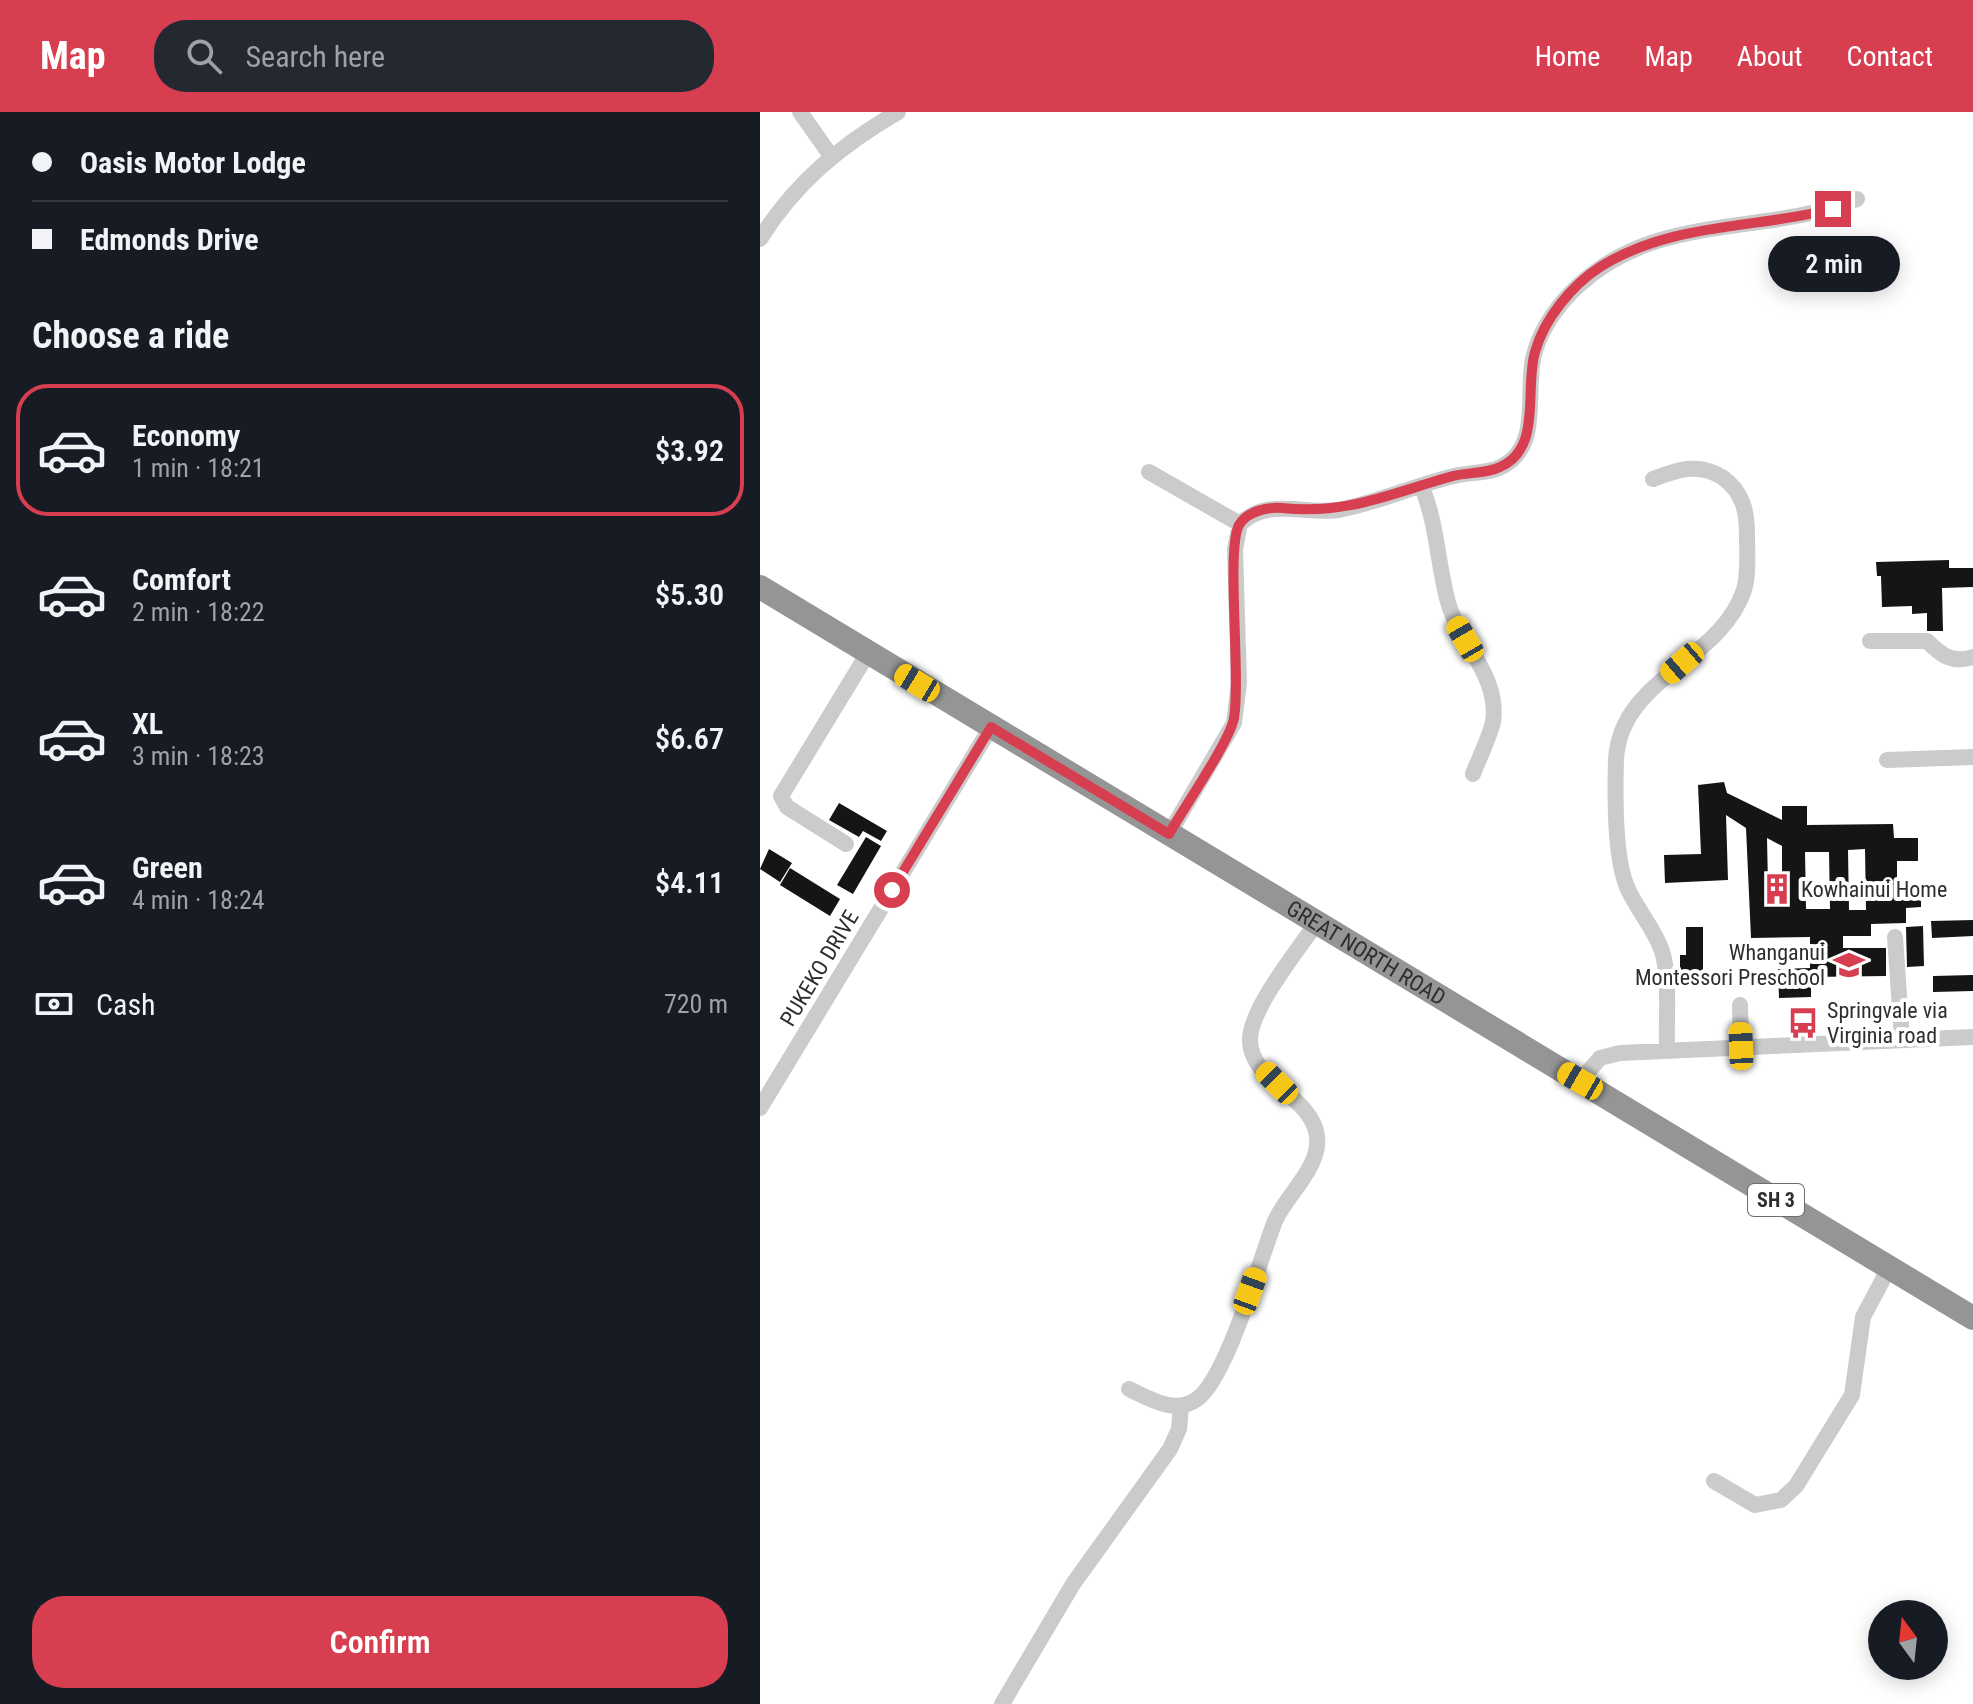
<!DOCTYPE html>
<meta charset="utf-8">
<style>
body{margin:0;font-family:"Roboto Condensed",sans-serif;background:#242831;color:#f1f3f6;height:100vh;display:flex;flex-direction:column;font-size:30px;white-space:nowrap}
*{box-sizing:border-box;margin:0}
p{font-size:26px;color:#9ea1a6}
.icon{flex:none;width:44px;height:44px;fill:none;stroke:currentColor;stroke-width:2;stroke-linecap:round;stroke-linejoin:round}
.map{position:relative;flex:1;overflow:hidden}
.drawer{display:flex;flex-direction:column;background:#171b24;width:760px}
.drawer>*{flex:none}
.guide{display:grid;align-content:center;height:176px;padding:0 32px;background:#171b24}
.needle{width:52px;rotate:345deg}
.controls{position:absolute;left:1108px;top:1488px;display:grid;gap:16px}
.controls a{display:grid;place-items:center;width:80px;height:80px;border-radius:50%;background:#171b24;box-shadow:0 4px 20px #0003;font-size:40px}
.end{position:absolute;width:36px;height:36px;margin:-18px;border:10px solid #d73f51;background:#fff;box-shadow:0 0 0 4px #fff}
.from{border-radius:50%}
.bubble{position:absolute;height:56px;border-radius:28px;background:#171b24;box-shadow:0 4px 20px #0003;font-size:26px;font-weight:600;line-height:56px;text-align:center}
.car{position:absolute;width:24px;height:48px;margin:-24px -12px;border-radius:10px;box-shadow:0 0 6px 2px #0007;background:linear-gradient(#f5c518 24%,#345 0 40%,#f5c518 0 76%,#345 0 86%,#f5c518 0)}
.guide b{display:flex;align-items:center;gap:28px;height:76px;font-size:30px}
.guide b+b{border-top:2px solid #363941}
.guide i{width:20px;height:20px;background:#f1f3f6}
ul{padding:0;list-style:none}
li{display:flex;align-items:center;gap:24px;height:132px;margin:0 16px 12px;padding:0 16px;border:4px solid transparent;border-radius:32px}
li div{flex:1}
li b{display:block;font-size:30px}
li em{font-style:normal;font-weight:600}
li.active{border-color:#d73f51}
li>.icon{width:72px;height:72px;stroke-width:1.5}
h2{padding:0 32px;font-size:36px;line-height:96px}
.pay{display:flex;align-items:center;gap:20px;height:88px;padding:0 32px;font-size:30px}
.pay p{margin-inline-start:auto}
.cta{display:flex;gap:16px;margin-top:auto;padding:16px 32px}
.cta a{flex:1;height:92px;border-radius:32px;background:#d73f51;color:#fff;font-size:32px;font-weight:600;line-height:92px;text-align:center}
header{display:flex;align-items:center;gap:48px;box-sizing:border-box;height:112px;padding:0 40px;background:#d73f51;color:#fff}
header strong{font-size:38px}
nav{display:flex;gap:44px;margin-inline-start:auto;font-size:28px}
.search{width:560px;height:72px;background:#242831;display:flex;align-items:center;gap:20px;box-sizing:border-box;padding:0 28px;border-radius:32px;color:#9ea1a6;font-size:30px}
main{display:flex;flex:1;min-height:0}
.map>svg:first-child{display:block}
.building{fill:#151515;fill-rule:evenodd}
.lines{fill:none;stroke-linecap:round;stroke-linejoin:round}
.minor{stroke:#cbcbcb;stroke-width:16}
.highway{stroke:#959595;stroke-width:24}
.route{stroke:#d73f51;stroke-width:10}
.labels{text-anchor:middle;stroke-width:8;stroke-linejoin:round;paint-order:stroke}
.shield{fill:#fff;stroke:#6d6d6d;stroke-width:2}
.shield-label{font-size:20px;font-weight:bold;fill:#2e2e2e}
.poi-label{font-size:22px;fill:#2e2e2e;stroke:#fff;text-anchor:start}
.street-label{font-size:22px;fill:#2e2e2e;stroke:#fff}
</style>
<header>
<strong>Map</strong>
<div class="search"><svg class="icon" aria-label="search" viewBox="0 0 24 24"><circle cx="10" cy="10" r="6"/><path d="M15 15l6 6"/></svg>Search here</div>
<nav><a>Home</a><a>Map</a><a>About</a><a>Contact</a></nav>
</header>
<main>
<section class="drawer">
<div class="guide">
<b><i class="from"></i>Oasis Motor Lodge</b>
<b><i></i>Edmonds Drive</b>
</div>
<h2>Choose a ride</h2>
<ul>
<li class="active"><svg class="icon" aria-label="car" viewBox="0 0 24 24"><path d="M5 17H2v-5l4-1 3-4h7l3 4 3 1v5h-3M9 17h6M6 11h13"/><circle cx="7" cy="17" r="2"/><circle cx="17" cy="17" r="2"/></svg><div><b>Economy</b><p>1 min · 18:21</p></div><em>$3.92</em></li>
<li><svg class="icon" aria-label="car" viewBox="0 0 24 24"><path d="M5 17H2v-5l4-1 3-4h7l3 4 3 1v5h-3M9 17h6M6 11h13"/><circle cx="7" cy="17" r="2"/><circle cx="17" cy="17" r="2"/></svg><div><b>Comfort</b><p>2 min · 18:22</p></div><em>$5.30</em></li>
<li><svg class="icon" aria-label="car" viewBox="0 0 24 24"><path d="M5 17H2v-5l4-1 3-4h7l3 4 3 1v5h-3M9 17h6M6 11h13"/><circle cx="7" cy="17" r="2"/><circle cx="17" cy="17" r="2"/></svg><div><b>XL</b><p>3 min · 18:23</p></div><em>$6.67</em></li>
<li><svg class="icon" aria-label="car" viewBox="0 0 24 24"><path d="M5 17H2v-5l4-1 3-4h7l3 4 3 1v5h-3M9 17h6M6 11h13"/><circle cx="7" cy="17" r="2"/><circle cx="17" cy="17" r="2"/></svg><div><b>Green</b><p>4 min · 18:24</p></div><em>$4.11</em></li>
</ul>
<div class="pay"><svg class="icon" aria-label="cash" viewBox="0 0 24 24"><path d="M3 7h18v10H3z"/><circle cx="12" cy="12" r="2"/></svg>Cash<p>720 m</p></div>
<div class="cta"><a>Confirm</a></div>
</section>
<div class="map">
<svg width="1213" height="1592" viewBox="0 0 1213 1592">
<rect width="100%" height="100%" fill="#fff"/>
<!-- building -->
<path class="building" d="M1189 448V456H1213V475L1182 476 1183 519H1167V501L1152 502V494L1122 495 1121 464H1117L1116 450Z
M964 670 967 681 1022 708V694H1047V713L1133 712 1134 726H1158V749H1137V775H1161V795L1146 796V811L1111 812V824H1083V836H1126V864L1051 865V885L1019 886 1018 857 1050 856V825L991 826 986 716 966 703 968 768 905 771 904 743 941 742 938 673ZM1007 726 1022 734V773L1008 774ZM1105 737 1106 798H1089L1088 738ZM1045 740H1069L1070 797H1046ZM1010 780H1023V786H1010Z
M79 691 127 719 121 729 103 719 99 725 69 708Z
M106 725 121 734 93 782 77 773Z
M9 737 32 751 20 770 0 757Z
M30 756 80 787 70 804 20 773Z
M1213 808V824L1172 826 1171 809Z
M1163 814 1164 854 1147 855 1146 815Z
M926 815H943V866H933V860H920V843H926Z
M1213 863V879L1173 880V864Z"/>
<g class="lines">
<!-- minor -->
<path class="minor" d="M40 0 71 44
M0 127C35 71 81 33 138 0
M389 360 480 412 475 437 479 571 474 611 409 722
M893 367C916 358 938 350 962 365 983 380 987 399 987 423 987 441 989 461 984 478 960 550 860 566 856 648 855 682 854 745 867 775 877 798 894 816 902 839 910 864 906 909 907 937
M662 375C678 416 677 450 688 490 699 531 740 564 733 610 729 627 719 646 713 662
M480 412C508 385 543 403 578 398 618 391 655 373 694 364 709 360 727 362 741 355 784 334 763 276 775 239 782 215 800 190 818 174 899 99 1003 125 1097 87
M1110 529H1167C1181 543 1192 552 1213 545
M1127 648 1213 645
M86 732 27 695 21 684 108 541
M1135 825 1142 927
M980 893 981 934
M820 969 840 946 860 941 1213 925
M0 996 231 615
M369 1277C390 1287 415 1303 437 1287 467 1266 500 1147 515 1109 527 1082 561 1055 557 1024 552 983 488 969 490 926 492 894 539 837 557 810
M954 1369 995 1393 1021 1388 1036 1374 1092 1283 1103 1205 1129 1156
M242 1592 313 1472 410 1337 419 1317 421 1294"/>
<!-- highway -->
<path class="highway" id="s1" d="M0 475 1213 1206"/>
</g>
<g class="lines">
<!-- route -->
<path class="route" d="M132 778 231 615 409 722C423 697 470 629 474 606 481 565 466 437 479 413 487 399 508 395 522 396 589 403 631 381 693 364 708 360 726 362 740 355 783 336 764 277 775 240 784 207 812 173 840 155 912 110 994 117 1073 97"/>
</g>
<!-- icons -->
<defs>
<symbol id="building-bare" viewBox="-9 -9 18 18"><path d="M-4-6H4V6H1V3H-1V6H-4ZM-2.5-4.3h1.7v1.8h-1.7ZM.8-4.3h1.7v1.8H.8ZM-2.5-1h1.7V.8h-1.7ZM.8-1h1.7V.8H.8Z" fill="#d73f51" stroke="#fff" stroke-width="2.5" paint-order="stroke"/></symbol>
<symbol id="school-bare" viewBox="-9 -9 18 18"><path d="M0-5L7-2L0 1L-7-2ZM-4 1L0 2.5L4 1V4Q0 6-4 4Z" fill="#d73f51" stroke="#fff" stroke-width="2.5" paint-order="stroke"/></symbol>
<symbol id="bus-bare" viewBox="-9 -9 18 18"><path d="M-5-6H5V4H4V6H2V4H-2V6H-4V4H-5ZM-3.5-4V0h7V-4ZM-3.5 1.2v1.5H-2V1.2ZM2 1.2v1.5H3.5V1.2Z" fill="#d73f51" stroke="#fff" stroke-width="2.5" paint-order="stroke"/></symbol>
</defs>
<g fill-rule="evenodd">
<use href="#building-bare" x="995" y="755" width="44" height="44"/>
<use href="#school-bare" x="1067" y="831" width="44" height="44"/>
<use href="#bus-bare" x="1021" y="889" width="44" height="44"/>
</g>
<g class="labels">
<!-- shield labels -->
<rect class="shield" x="988" y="1072" width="56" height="32" rx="6"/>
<g class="shield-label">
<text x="1016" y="1095">SH 3</text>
</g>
<!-- poi labels -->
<g class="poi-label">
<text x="1041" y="785">Kowhainui Home</text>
<text x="1065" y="848" text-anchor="end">Whanganui<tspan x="1065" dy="25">Montessori Preschool</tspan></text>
<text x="1067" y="906">Springvale via<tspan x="1067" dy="25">Virginia road</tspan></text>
</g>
<!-- street labels -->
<g class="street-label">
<text dy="8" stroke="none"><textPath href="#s1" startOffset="708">GREAT NORTH ROAD</textPath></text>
<text transform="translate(59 856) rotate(-59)" y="8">PUKEKO DRIVE</text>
</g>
</g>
</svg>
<div class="controls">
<a><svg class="needle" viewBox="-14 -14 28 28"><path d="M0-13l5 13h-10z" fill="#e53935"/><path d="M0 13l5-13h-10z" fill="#9ea1a6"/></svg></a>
</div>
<i class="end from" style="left:132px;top:778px"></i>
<i class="end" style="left:1073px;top:97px"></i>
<div class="bubble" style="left:1008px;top:124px;width:132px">2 min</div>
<i class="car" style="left:705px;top:527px;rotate:330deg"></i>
<i class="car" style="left:922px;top:551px;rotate:229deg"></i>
<i class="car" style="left:157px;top:571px;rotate:301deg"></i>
<i class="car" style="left:981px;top:934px;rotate:358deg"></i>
<i class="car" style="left:820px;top:969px;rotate:300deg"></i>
<i class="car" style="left:517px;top:971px;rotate:315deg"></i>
<i class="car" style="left:490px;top:1179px;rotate:20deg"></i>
</div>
</main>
